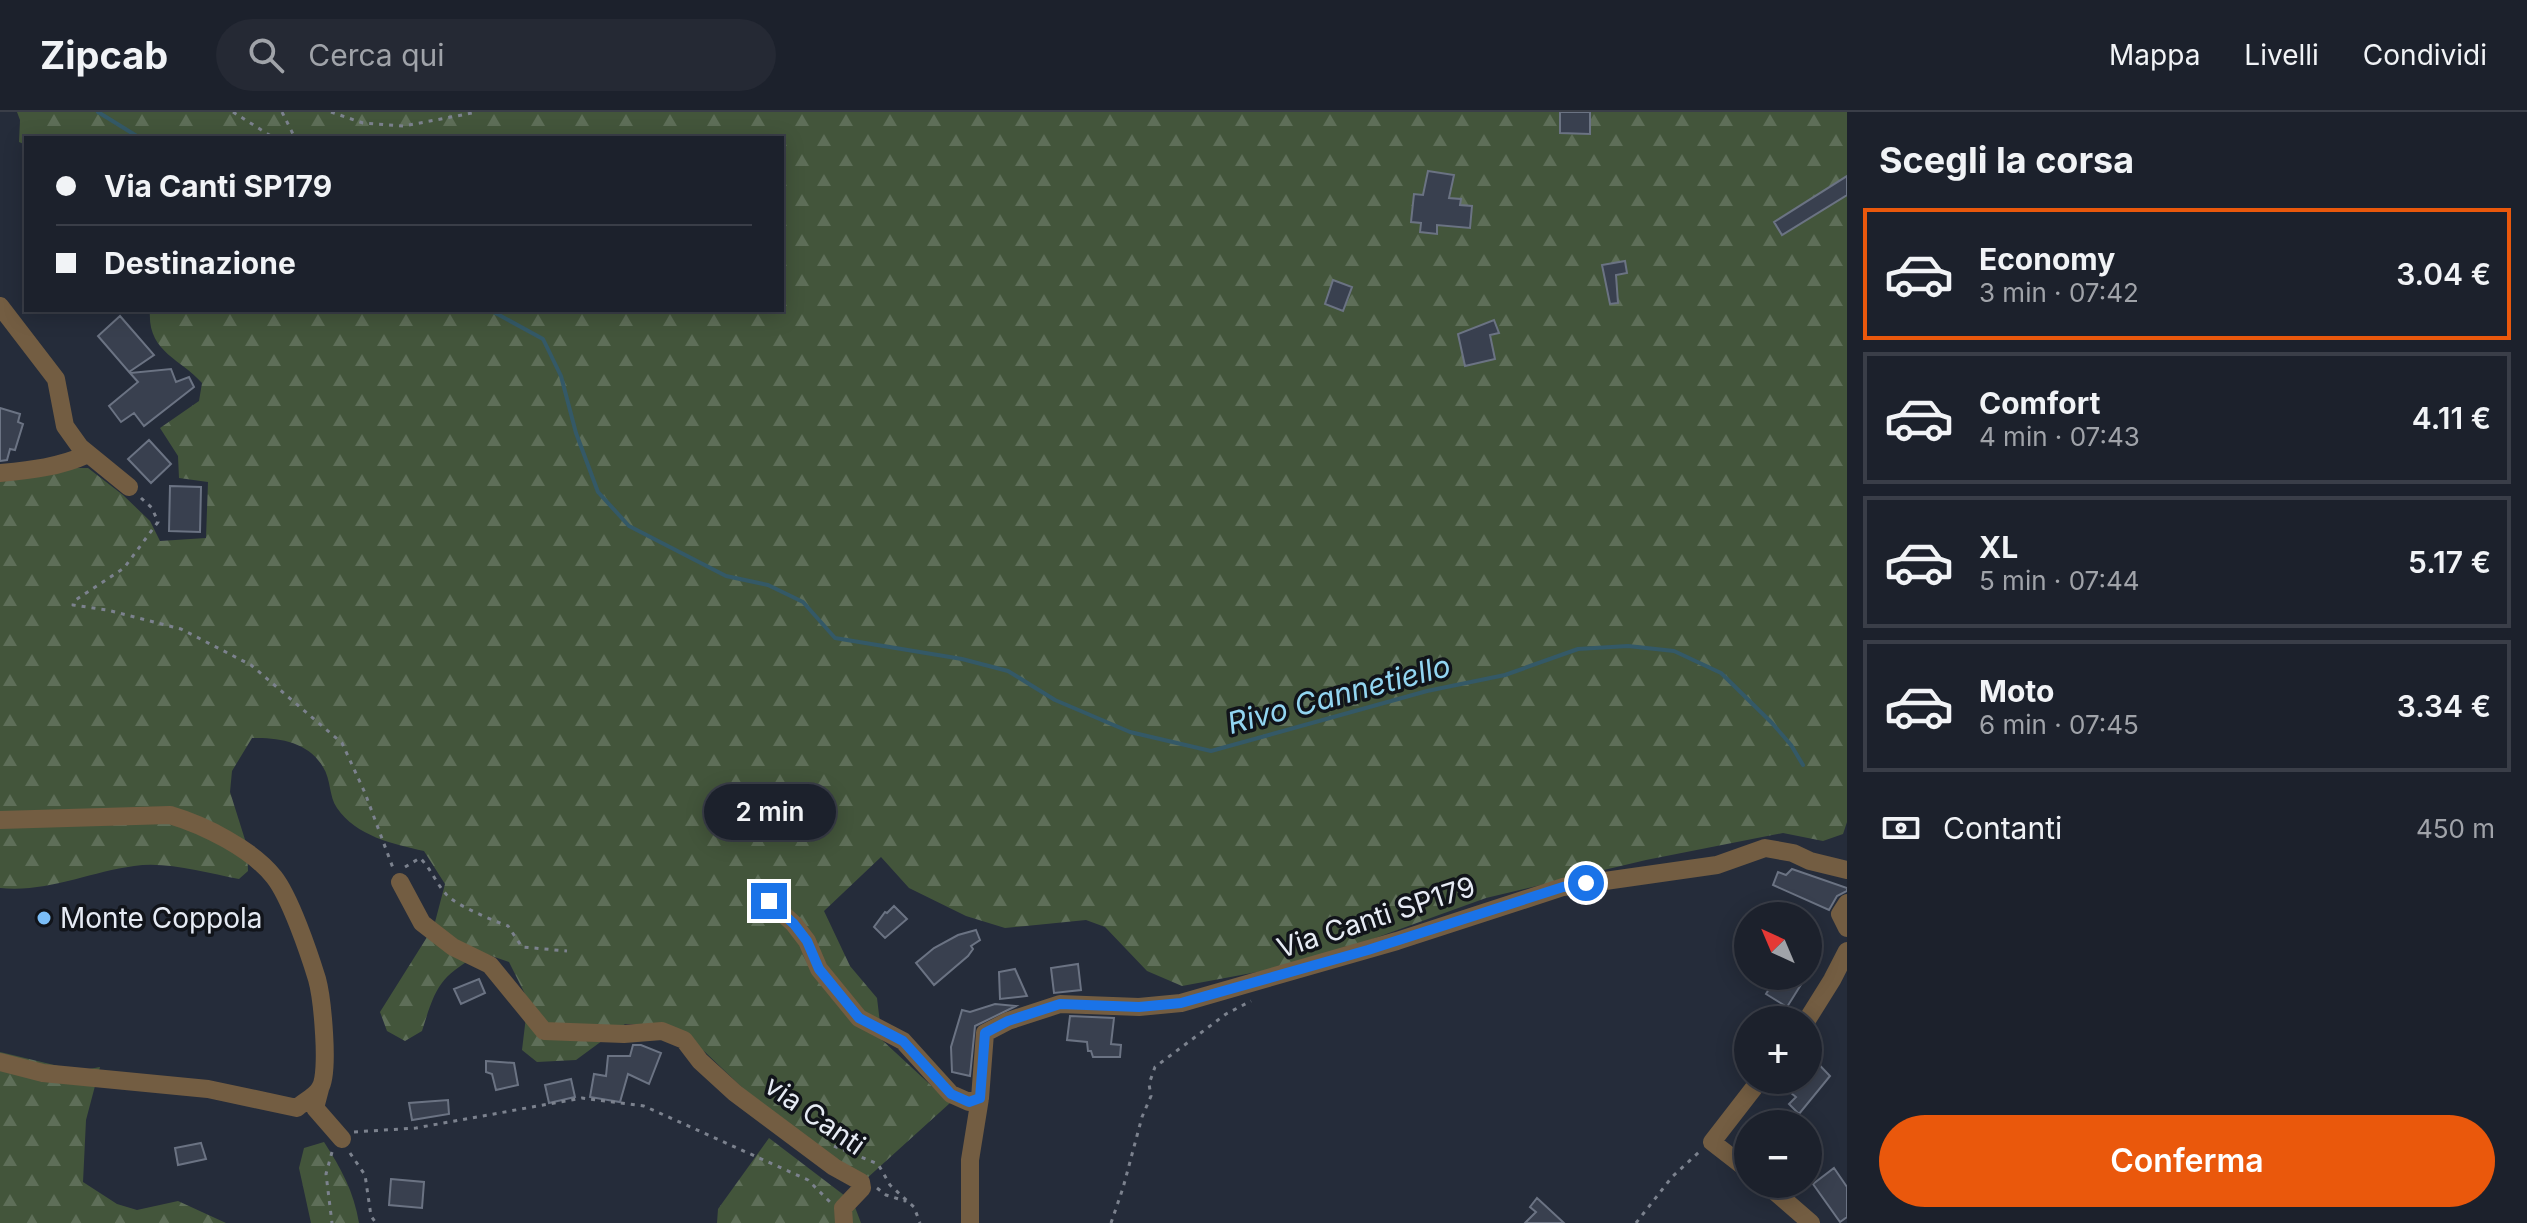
<!DOCTYPE html>
<html lang="it">
<meta charset="utf-8">
<style>
body{margin:0;font-family:Inter,sans-serif;background:#252934;color:#f1f3f6;height:100vh;display:flex;flex-direction:column;font-size:30px;white-space:nowrap}
*{box-sizing:border-box;margin:0}
p{font-size:26px;color:#a0a3a9}
.icon{flex:none;width:44px;height:44px;fill:none;stroke:currentColor;stroke-width:2;stroke-linecap:round;stroke-linejoin:round}
.map{position:relative;flex:1;overflow:hidden}
.sheet{display:flex;flex-direction:column;background:#1c212c;width:680px}
.sheet>*{flex:none}
.top-card{position:absolute;left:24px;top:24px;width:760px;height:176px;border-radius:0px;box-shadow:0 4px 20px #0003,0 0 0 2px #3a3e48;display:grid;align-content:center;height:176px;padding:0 32px;background:#1c212c}
.needle{width:52px;rotate:316deg}
.fabs{position:absolute;left:1734px;top:790px;display:grid;gap:16px}
.fabs a{display:grid;place-items:center;width:88px;height:88px;border-radius:50%;background:#1c212c;box-shadow:0 4px 20px #0003,0 0 0 2px #3a3e48;font-size:40px}
.end{position:absolute;width:36px;height:36px;margin:-18px;border:10px solid #1a73e8;background:#fff;box-shadow:0 0 0 4px #fff}
.from{border-radius:50%}
.bubble{position:absolute;height:56px;border-radius:28px;background:#1c212c;box-shadow:0 4px 20px #0003,0 0 0 2px #3a3e48;font-size:26px;font-weight:600;line-height:56px;text-align:center}
.top-card b{display:flex;align-items:center;gap:28px;height:76px;font-size:30px}
.top-card b+b{border-top:2px solid #3a3e48}
.top-card i{width:20px;height:20px;background:#f1f3f6}
ul{padding:0;list-style:none}
li{display:flex;align-items:center;gap:24px;height:132px;margin:0 16px 12px;padding:0 16px;border:4px solid #3a3e48;border-radius:0px}
li div{flex:1}
li b{display:block;font-size:30px}
li em{font-style:normal;font-weight:600}
li.active{border-color:#ea580c}
li>.icon{width:72px;height:72px;stroke-width:1.5}
h2{padding:0 32px;font-size:36px;line-height:96px}
.pay{display:flex;align-items:center;gap:20px;height:88px;padding:0 32px;font-size:30px}
.pay p{margin-inline-start:auto}
.cta{display:flex;gap:16px;margin-top:auto;padding:16px 32px}
.cta a{flex:1;height:92px;border-radius:48px;background:#ea580c;color:#fff;font-size:32px;font-weight:600;line-height:92px;text-align:center}
header{display:flex;align-items:center;gap:48px;box-sizing:border-box;height:112px;padding:0 40px;background:#1c212c;border-bottom:2px solid #3a3e48}
header strong{font-size:38px}
nav{display:flex;gap:44px;margin-inline-start:auto;font-size:28px}
.search{width:560px;height:72px;background:#252934;display:flex;align-items:center;gap:20px;box-sizing:border-box;padding:0 28px;border-radius:44px;color:#a0a3a9;font-size:30px}
main{display:flex;flex:1;min-height:0}
.map>svg:first-child{display:block}
.forest{fill:url(#forest-firs)}
.lines{fill:none;stroke-linecap:round;stroke-linejoin:round}
.stream{stroke:#345967;stroke-width:4}
.building{fill:#39404f;stroke:#6b7383;stroke-width:2}
.path{stroke:#7c828e;stroke-width:3;stroke-dasharray:4 6;stroke-linecap:butt}
.minor{stroke:#735d42;stroke-width:18}
.route{stroke:#1a73e8;stroke-width:10}
.poi-dot{fill:#7bbef8;stroke:#11141a;stroke-width:3}
.labels{text-anchor:middle;stroke-width:7;stroke-linejoin:round;paint-order:stroke}
.street-label{font-size:28px;fill:#e6ebf4;stroke:#11141a}
.poi-label{font-size:28px;fill:#e6ebf4;stroke:#11141a;text-anchor:start}
.water-label{font-size:30px;font-style:italic;fill:#92d5f1;stroke:#11141a}
</style>
<header>
<strong>Zipcab</strong>
<div class="search"><svg class="icon" aria-label="search" viewBox="0 0 24 24"><circle cx="10" cy="10" r="6"/><path d="M15 15l6 6"/></svg>Cerca qui</div>
<nav><a>Mappa</a><a>Livelli</a><a>Condividi</a></nav>
</header>
<main>
<div class="map">
<svg width="1847" height="1111" viewBox="0 0 1847 1111">
<defs>
<pattern id="forest-firs" width="22" height="20" patternUnits="userSpaceOnUse" patternTransform="scale(2)"><rect width="22" height="20" fill="#43553b"/><path d="M5 1l3.5 6h-7zM16 11l3.5 6h-7z" fill="#5e6e58"/></pattern>
</defs>
<rect width="100%" height="100%" fill="#252c3a"/>
<!-- forest -->
<path class="forest" d="M17 0H1847V710L1843 722 1823 729 1783 721 1646 748 1486 786 1306 851 1182 874 1147 859 1105 815 1086 808 1005 816 966 804 909 776 881 745 824 799 850 854 877 886 882 928 950 991 865 1068 751 984 705 940 668 913 625 912 576 948 537 950 522 938 528 888 509 850 483 841C440 863 436 874 422 919L405 929 387 919 380 900 434 814 445 772 424 739C393 732 356 724 337 696 329 685 331 667 323 655 309 630 278 625 252 626L232 659 230 680 247 734 248 759 239 767C206 761 167 749 134 754 89 760 46 781 0 776V366L71 356H88L123 383 150 409 160 429 206 426 208 370 179 366 178 344 160 316 199 289 202 271C180 246 147 240 150 198H782V26H26V33L19 30 20 8Z
M0 940 79 959 100 955 86 1008 83 1070 117 1092 137 1098 178 1089 226 1111H0Z
M769 1026 853 1090 861 1111H717L718 1097Z
M324 1030C341 1056 354 1080 359 1111H311L299 1056 304 1036Z"/>
<g class="lines">
<!-- stream -->
<path class="stream" d="M98 0 140 26
M490 198 543 227 561 264 576 321 598 380 629 414 726 464 768 473 803 490 835 526 962 547 1008 559 1055 588 1130 620 1211 639 1427 579 1505 563 1578 537 1628 534 1674 539 1721 561 1772 611 1791 633 1803 653"/>
</g>
<!-- building -->
<path class="building" d="M1560 0H1590V22L1560 21Z
M1428 59 1454 63 1449 86 1461 87 1460 93 1472 94 1470 116 1437 113V122L1420 120 1421 111 1411 110 1414 82 1423 83Z
M1847 64V83L1782 123 1774 110Z
M1625 149 1627 161 1616 163 1618 191 1610 192 1602 153Z
M1333 168 1352 175 1343 199 1325 192Z
M120 204 154 243 129 260 98 224Z
M1494 208 1499 221 1490 223 1495 247 1465 254 1458 222Z
M171 257 176 270 189 265 194 275 144 314 134 301 121 310 109 294 138 270 130 261Z
M0 296 20 302 18 310 23 312 15 338 10 337 7 348 0 349Z
M149 328 171 352 151 371 128 347Z
M170 374 201 375 200 420 169 419Z
M1792 757 1847 776V779L1837 784 1829 798 1773 773 1778 760 1786 763Z
M894 794 907 807 885 826 874 815 885 800 887 801Z
M976 818 980 828 971 834 973 837 968 844 934 873 916 851 934 836 958 823Z
M1078 852 1081 878 1054 881 1051 856Z
M1015 857 1027 884 1000 887 999 860Z
M1777 864H1792L1802 871 1787 895 1766 882Z
M479 867 485 881 461 892 454 877Z
M995 892 1016 894 975 914 970 964 952 960 951 935 962 898 970 900Z
M1070 904 1114 906 1111 932 1121 933 1120 945H1093L1091 939H1088L1087 930 1067 928Z
M633 933H641L661 941 649 972 628 962 620 990 590 985 594 962 606 964 608 944H630Z
M1808 941 1830 964 1799 1002 1789 992 1796 985 1775 968H1808Z
M486 949 514 951 518 973 496 978 492 962 486 960Z
M571 967 575 985 549 991 545 973Z
M448 988 449 1002 412 1008 409 991Z
M201 1031 206 1047 178 1053 175 1036Z
M1834 1056 1847 1075V1105L1840 1110 1813 1072Z
M391 1067 424 1070 422 1096 389 1093Z
M1537 1086 1564 1111H1525L1536 1100 1530 1095Z"/>
<g class="lines">
<!-- path -->
<path class="path" d="M233 0 274 26
M282 0 295 26
M331 0 363 11 404 14 472 1
M141 386 152 396 158 410 124 456 74 489 73 493 107 498 181 517 251 553 342 631 365 681 393 756
M405 755 420 746C431 757 436 771 446 782 453 792 496 810 508 814L522 835 567 839
M354 1020 416 1016 582 986 644 994 808 1068 830 1090
M834 1034 878 1052 890 1073 914 1095 920 1111
M332 1040 326 1062 332 1111
M350 1041 365 1063 371 1104 376 1111
M877 1076 886 1083 905 1089V1086
M1111 1111 1123 1076 1142 1005 1151 984 1149 972 1155 955 1226 902 1251 889
M1636 1111 1672 1065 1699 1040"/>
<!-- minor -->
<path class="minor" d="M0 194 56 267 65 314 80 335 129 375
M0 361C31 358 60 355 88 342
M0 708 170 703C204 713 252 737 274 765 290 785 309 841 317 867 322 885 330 961 320 976 316 984 303 990 297 996L208 977 43 961 0 950
M400 770 422 811 453 835 490 853 544 919 624 922 662 919 684 928 700 949 735 981 834 1055 861 1070 862 1076 843 1096 844 1111
M769 789 794 812 807 829 819 857 859 906 903 929 951 982 969 990 980 986
M1847 791 1840 802 1847 816
M1807 908 1832 868 1847 839
M320 977 315 996 342 1027
M1748 1058 1712 1030 1760 968
M1766 1072 1811 1111
M970 1111V1048L980 986 985 921 1008 909 1060 892 1139 895 1181 891 1397 829 1563 775 1717 753 1765 736 1793 741 1810 749 1847 758"/>
</g>
<g class="lines">
<!-- route -->
<path class="route" d="M769 789 794 812 807 829 819 857 859 906 903 929 951 982 969 990 980 986 985 921 1008 909 1060 892 1139 895 1181 891 1368 838 1563 775 1586 771"/>
</g>
<!-- markers -->
<circle class="poi-dot" cx="44" cy="806" r="8"/>
<g class="labels">
<!-- street labels -->
<g class="street-label">
<text transform="translate(1376 805) rotate(-18)" y="10">Via Canti SP179</text>
<text transform="translate(815 1003) rotate(35)" y="10">via Canti</text>
</g>
<!-- poi labels -->
<g class="poi-label">
<text x="60" y="816">Monte Coppola</text>
</g>
<!-- water labels -->
<g class="water-label">
<text transform="translate(1339 583) rotate(-15)" y="10">Rivo Cannetiello</text>
</g>
</g>
</svg>
<div class="fabs">
<a><svg class="needle" viewBox="-14 -14 28 28"><path d="M0-13l5 13h-10z" fill="#e53935"/><path d="M0 13l5-13h-10z" fill="#a0a3a9"/></svg></a>
<a>+</a>
<a>−</a>
</div>
<i class="end from" style="left:1586px;top:771px"></i>
<i class="end" style="left:769px;top:789px"></i>
<div class="bubble" style="left:704px;top:672px;width:132px">2 min</div>
<div class="top-card">
<b><i class="from"></i>Via Canti SP179</b>
<b><i></i>Destinazione</b>
</div>
</div>
<section class="sheet">
<h2>Scegli la corsa</h2>
<ul>
<li class="active"><svg class="icon" aria-label="car" viewBox="0 0 24 24"><path d="M5 17H2v-5l4-1 3-4h7l3 4 3 1v5h-3M9 17h6M6 11h13"/><circle cx="7" cy="17" r="2"/><circle cx="17" cy="17" r="2"/></svg><div><b>Economy</b><p>3 min · 07:42</p></div><em>3.04 €</em></li>
<li><svg class="icon" aria-label="car" viewBox="0 0 24 24"><path d="M5 17H2v-5l4-1 3-4h7l3 4 3 1v5h-3M9 17h6M6 11h13"/><circle cx="7" cy="17" r="2"/><circle cx="17" cy="17" r="2"/></svg><div><b>Comfort</b><p>4 min · 07:43</p></div><em>4.11 €</em></li>
<li><svg class="icon" aria-label="car" viewBox="0 0 24 24"><path d="M5 17H2v-5l4-1 3-4h7l3 4 3 1v5h-3M9 17h6M6 11h13"/><circle cx="7" cy="17" r="2"/><circle cx="17" cy="17" r="2"/></svg><div><b>XL</b><p>5 min · 07:44</p></div><em>5.17 €</em></li>
<li><svg class="icon" aria-label="car" viewBox="0 0 24 24"><path d="M5 17H2v-5l4-1 3-4h7l3 4 3 1v5h-3M9 17h6M6 11h13"/><circle cx="7" cy="17" r="2"/><circle cx="17" cy="17" r="2"/></svg><div><b>Moto</b><p>6 min · 07:45</p></div><em>3.34 €</em></li>
</ul>
<div class="pay"><svg class="icon" aria-label="cash" viewBox="0 0 24 24"><path d="M3 7h18v10H3z"/><circle cx="12" cy="12" r="2"/></svg>Contanti<p>450 m</p></div>
<div class="cta"><a>Conferma</a></div>
</section>
</main>
